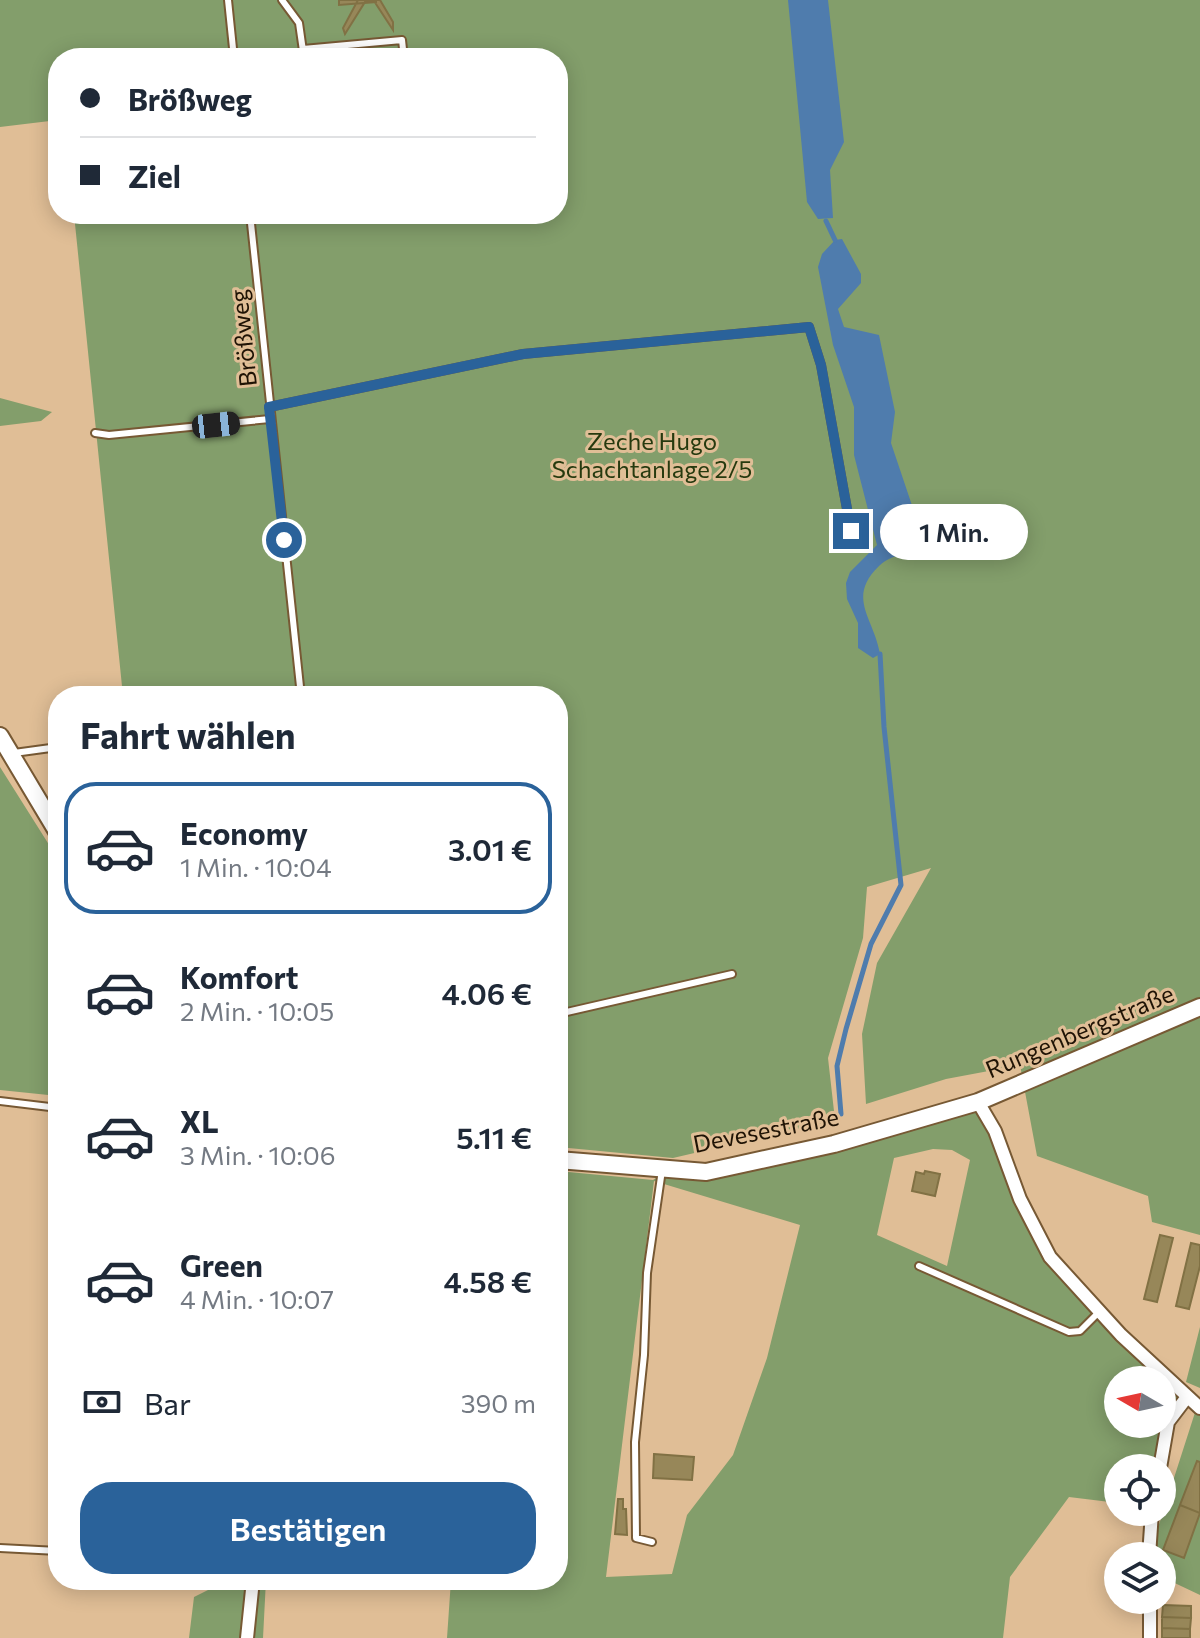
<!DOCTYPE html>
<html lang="de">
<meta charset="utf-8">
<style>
body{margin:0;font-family:Commissioner,sans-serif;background:#f6f6f7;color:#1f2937;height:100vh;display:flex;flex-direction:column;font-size:30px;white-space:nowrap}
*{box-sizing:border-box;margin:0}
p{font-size:26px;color:#747a83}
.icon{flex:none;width:44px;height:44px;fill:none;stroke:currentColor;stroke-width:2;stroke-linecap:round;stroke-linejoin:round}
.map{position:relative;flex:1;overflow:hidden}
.drawer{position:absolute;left:48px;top:686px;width:520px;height:904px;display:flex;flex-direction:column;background:#fff;border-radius:32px;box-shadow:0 4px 20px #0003}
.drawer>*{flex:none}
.top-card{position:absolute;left:48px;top:48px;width:520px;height:176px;border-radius:32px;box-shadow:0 4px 20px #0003;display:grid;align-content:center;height:176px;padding:0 32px;background:#fff}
.needle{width:52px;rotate:279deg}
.fabs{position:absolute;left:1104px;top:1366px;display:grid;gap:16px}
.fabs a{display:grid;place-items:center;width:72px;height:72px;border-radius:50%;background:#fff;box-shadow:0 4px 20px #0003;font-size:40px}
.end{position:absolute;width:36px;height:36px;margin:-18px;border:10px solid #2a629a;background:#fff;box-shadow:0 0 0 4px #fff}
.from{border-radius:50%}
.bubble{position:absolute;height:56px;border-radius:28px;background:#fff;box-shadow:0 4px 20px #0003;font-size:26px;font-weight:600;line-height:56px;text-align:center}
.car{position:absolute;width:24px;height:48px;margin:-24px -12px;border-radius:10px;box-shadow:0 0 6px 2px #0007;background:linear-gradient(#222 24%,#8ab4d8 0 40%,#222 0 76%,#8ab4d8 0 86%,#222 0)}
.top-card b{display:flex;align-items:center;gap:28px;height:76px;font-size:30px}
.top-card b+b{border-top:2px solid #e0e1e3}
.top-card i{width:20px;height:20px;background:#1f2937}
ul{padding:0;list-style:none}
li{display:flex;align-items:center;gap:24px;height:132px;margin:0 16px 12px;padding:0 16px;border:4px solid transparent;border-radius:32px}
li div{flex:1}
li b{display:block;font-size:30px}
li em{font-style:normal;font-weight:600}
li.active{border-color:#2a629a}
li>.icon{width:72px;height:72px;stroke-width:1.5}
h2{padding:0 32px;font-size:36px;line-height:96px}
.pay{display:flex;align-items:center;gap:20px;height:88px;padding:0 32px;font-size:30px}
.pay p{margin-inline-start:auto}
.cta{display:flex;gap:16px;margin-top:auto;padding:16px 32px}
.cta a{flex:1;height:92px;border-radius:32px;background:#2a629a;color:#fff;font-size:32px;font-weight:600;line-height:92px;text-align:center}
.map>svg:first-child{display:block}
.green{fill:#839e6b;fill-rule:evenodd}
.water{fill:#4f7cad}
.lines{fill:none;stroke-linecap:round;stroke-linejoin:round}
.stream{stroke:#4f7cad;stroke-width:5}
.building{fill:#978759;stroke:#817144;stroke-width:2}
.service-casing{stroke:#775934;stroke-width:10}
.minor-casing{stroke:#775934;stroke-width:16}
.tertiary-casing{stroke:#775934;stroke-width:20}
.service{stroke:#fff;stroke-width:6}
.minor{stroke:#fff;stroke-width:12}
.tertiary{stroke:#fff;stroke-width:16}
.route{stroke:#2a629a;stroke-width:10}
.labels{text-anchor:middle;stroke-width:6;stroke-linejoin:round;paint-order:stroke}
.street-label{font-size:24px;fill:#1f1305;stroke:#e0be96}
.park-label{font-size:24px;fill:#263a0f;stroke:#e0be96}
</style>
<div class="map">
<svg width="1200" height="1638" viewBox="0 0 1200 1638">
<rect width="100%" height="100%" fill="#e0be96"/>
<!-- green -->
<path class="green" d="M0 0H1200V1235L1152 1222 1148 1196 1037 1156 1020 1065 946 1079 866 1104 862 1034 877 963 931 868 867 887 863 938 828 1058 835 1120 673 1158 558 1147V696H123L74 214H558V58H58V120L0 127Z
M0 398 52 412 41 421 0 426Z
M0 767 58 859V1096L0 1090Z
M978 1102 1050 1257 1187 1397 1168 1422 1160 1468H1118V1503L1069 1497 1010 1577 1003 1638H447L451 1580H558V1171L653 1180 661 1175 749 1163ZM933 1149 952 1150 970 1160 947 1266 877 1235 894 1158ZM654 1181 800 1225 767 1358 733 1455 687 1515 672 1574 606 1577ZM1118 1380H1162V1424H1118Z
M1200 1327V1388L1186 1382Z
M1200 1397V1595L1162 1577V1556H1155V1537Z
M228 1580H266L263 1638H189L194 1597Z"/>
<!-- water -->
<path class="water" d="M788 0H828L844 142 830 170 833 218 818 219 807 202Z
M842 239 861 274V283L838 309 844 327 879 335 895 412 891 443 925 544 914 556C900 554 890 556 879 566 846 598 874 618 880 654L873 658 858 648V623L847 599 846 583 850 572 877 545 854 455V407L833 345 818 267 822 254 835 240Z"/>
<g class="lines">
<!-- stream -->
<path class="stream" d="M826 221 835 240
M841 1114 837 1066 846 1029 871 944 901 885 884 727 880 654"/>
</g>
<!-- building -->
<path class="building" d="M339 0H376V2L339 5Z
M358 0H380L393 22V30L374 1 365 2 345 34 343 28Z
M925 1171 940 1174 935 1196 912 1191 916 1172 924 1174Z
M1160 1235 1173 1238 1157 1302 1144 1299Z
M1191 1243 1200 1245V1266L1189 1309 1176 1306Z
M654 1454 694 1457 692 1480 653 1478Z
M1197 1461 1200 1462V1513L1180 1505Z
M618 1499H623V1509H626L627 1535 615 1534Z
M1180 1505 1200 1513 1184 1558 1163 1550Z
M1163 1605 1191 1606V1618L1162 1617Z
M1162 1617 1191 1618 1190 1629 1162 1628Z
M1162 1628 1190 1629V1638H1162Z"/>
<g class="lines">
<defs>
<path id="service" d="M228 0 234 58
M282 0 299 23 304 58
M303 49 402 40 404 58
M250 214 301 696
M269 407 523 354 809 327 821 365 851 531
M95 433 109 435 270 419
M14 753 58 747
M558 1014 732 974
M0 1101 58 1108
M919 1266 1069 1332 1080 1331 1100 1311
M652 1542 636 1538 635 1442 644 1355 647 1273 662 1170
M0 1548 58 1551"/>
<path id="minor" d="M978 1102 995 1131 1020 1199 1050 1257 1121 1335 1200 1408
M1160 1468 1168 1422 1187 1397
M1149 1556 1152 1512
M1150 1600V1638
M247 1638 253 1580"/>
<path id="tertiary" d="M0 736 58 833
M558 1160 706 1172 834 1144 978 1102 1200 1007"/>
</defs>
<!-- service casing -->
<use href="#service" class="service-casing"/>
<!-- minor casing -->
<use href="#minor" class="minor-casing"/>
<!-- tertiary casing -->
<use href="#tertiary" class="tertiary-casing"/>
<!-- service -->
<use href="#service" class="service"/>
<!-- minor -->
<use href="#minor" class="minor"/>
<!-- tertiary -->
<use href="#tertiary" class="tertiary"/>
</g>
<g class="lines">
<!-- route -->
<path class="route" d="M284 540 269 407 523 354 809 327 821 365 851 531"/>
</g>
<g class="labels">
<!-- street labels -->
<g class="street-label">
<text transform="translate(244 338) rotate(-96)" y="8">Brößweg</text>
<text transform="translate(1080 1032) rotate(-23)" y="8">Rungenbergstraße</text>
<text transform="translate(766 1131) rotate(-11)" y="8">Devesestraße</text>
</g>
<!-- park labels -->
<g class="park-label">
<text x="652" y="450">Zeche Hugo<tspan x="652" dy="28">Schachtanlage 2/5</tspan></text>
</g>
</g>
</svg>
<div class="fabs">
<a><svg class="needle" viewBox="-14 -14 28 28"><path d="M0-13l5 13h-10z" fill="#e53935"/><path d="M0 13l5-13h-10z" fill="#747a83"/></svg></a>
<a><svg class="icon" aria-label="locate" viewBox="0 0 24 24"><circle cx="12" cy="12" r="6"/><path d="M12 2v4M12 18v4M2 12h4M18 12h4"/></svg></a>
<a><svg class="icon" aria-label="layers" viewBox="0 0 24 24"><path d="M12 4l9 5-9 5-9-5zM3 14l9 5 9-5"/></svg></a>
</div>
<i class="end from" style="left:284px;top:540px"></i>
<i class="end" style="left:851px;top:531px"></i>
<div class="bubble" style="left:880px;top:504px;width:148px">1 Min.</div>
<i class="car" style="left:216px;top:425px;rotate:84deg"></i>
<div class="top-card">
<b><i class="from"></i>Brößweg</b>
<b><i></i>Ziel</b>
</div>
<section class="drawer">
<h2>Fahrt wählen</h2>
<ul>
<li class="active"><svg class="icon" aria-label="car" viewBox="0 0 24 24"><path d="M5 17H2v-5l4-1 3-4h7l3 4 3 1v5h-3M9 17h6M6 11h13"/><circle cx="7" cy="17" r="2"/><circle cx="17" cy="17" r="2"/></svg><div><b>Economy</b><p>1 Min. · 10:04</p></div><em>3.01 €</em></li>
<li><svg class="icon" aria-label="car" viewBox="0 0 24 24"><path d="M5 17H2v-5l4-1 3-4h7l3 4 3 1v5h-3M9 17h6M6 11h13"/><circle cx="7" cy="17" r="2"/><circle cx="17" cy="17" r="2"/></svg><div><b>Komfort</b><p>2 Min. · 10:05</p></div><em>4.06 €</em></li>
<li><svg class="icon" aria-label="car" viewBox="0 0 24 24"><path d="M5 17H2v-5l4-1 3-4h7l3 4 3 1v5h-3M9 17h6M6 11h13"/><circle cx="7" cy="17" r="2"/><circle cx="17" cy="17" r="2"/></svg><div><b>XL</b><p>3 Min. · 10:06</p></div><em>5.11 €</em></li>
<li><svg class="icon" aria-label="car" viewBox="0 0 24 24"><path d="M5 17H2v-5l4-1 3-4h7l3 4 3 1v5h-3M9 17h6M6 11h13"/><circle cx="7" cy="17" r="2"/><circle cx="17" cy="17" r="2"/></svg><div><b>Green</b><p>4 Min. · 10:07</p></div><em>4.58 €</em></li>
</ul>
<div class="pay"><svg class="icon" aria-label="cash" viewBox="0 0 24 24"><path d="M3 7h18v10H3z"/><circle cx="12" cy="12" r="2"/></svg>Bar<p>390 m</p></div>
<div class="cta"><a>Bestätigen</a></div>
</section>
</div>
